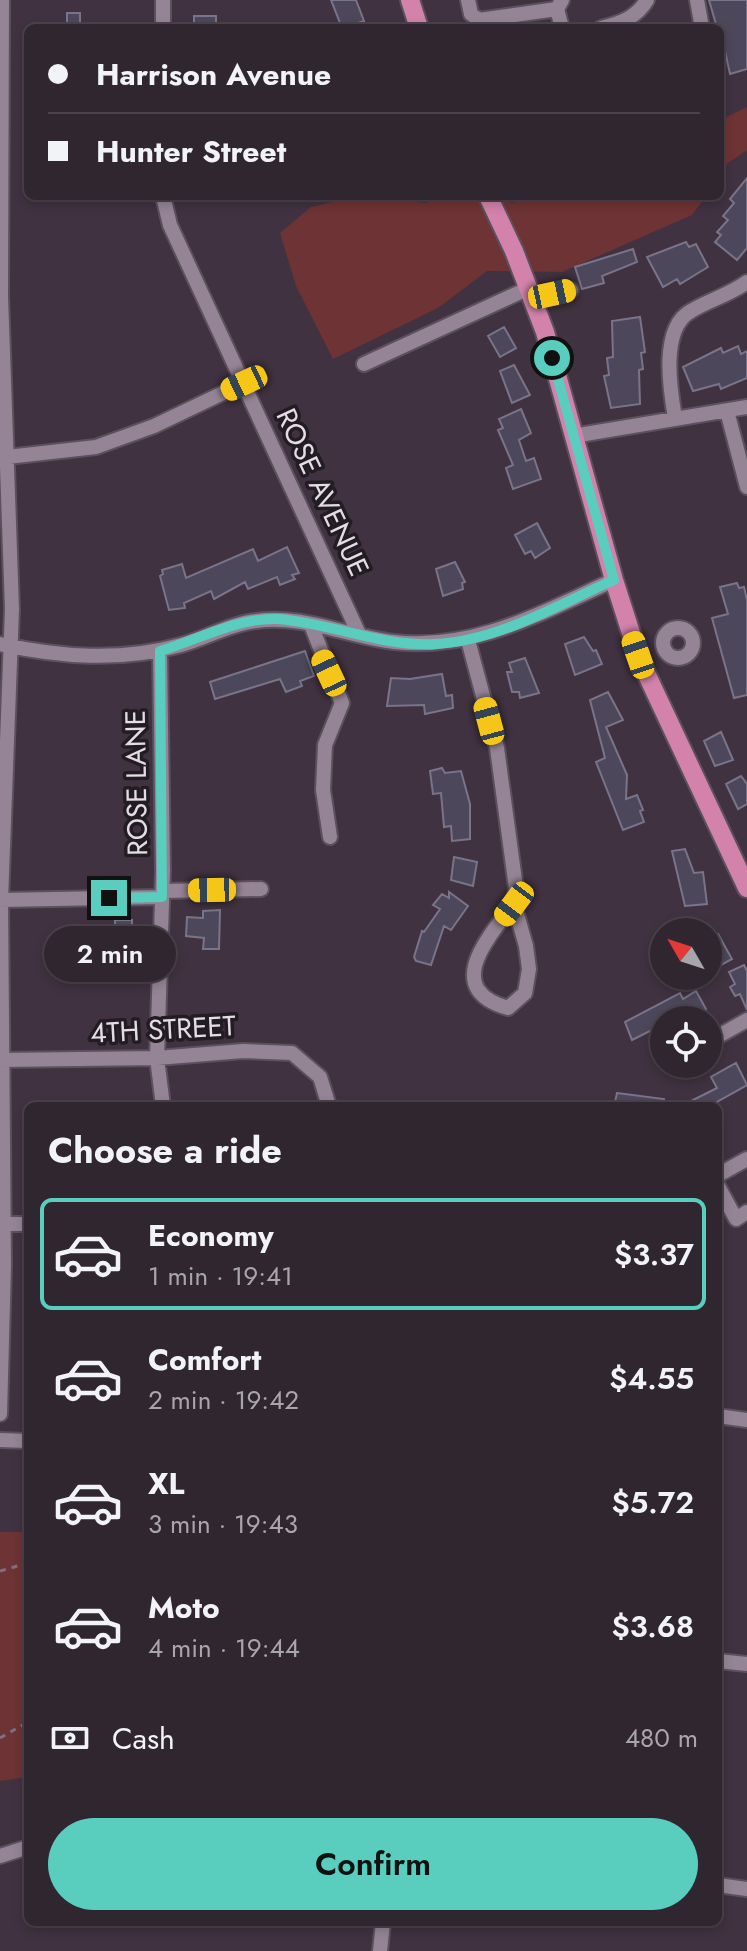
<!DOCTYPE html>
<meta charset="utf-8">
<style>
body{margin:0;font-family:Jost,sans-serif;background:#3c323c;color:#f1f3f6;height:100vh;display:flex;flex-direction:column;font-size:30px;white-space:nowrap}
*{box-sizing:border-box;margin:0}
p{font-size:26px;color:#a8a5ab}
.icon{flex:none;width:44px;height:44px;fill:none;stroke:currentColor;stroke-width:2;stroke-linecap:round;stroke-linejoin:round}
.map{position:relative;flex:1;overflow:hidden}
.details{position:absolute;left:24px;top:1102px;width:698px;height:824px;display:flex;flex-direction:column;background:#302630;border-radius:12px;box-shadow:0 4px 12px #0003,0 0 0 2px #4b434c}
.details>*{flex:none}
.hud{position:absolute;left:24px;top:24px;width:700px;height:176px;border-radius:12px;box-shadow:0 4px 12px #0003,0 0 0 2px #4b434c;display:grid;align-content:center;height:176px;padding:0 24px;background:#302630}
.needle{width:52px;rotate:309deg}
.controls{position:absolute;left:650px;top:918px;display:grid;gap:16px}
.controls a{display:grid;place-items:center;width:72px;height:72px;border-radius:50%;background:#302630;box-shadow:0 4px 12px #0003,0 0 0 2px #4b434c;font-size:40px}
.end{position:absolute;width:36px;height:36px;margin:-18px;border:10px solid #59cebf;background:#111;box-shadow:0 0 0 4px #111}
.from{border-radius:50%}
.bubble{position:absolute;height:56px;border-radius:28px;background:#302630;box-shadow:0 4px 12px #0003,0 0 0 2px #4b434c;font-size:26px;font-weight:600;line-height:56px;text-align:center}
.car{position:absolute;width:24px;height:48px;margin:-24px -12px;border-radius:10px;box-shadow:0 0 6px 2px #0007;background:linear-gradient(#f5c518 24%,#345 0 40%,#f5c518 0 76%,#345 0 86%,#f5c518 0)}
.hud b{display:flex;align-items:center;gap:28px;height:76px;font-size:30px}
.hud b+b{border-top:2px solid #4b434c}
.hud i{width:20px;height:20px;background:#f1f3f6}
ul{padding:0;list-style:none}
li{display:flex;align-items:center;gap:24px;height:112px;margin:0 16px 12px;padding:0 8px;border:4px solid transparent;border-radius:12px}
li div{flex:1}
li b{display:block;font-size:30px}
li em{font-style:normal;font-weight:600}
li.active{border-color:#59cebf}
li>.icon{width:72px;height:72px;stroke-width:1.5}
h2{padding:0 24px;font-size:36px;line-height:96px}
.pay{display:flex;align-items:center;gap:20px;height:88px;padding:0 24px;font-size:30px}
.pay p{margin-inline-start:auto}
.button{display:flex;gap:16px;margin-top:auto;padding:16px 24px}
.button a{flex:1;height:92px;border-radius:48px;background:#59cebf;color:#111;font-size:32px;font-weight:600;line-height:92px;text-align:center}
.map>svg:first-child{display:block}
.green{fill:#6e3334}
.building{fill:#4c475a;stroke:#797489;stroke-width:2}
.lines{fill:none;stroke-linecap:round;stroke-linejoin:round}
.minor-casing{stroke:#5b505c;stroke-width:18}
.major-casing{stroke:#5b505c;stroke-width:22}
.path{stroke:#7e727e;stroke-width:3;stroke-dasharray:6 6;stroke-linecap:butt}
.minor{stroke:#958496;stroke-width:14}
.major{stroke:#d282ab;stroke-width:18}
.route{stroke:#59cebf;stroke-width:10}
.labels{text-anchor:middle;stroke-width:7;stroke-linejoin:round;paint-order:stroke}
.street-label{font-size:28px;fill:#e5dce6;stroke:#221c23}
</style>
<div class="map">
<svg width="747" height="1951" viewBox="0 0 747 1951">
<rect width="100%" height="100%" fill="#403240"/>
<!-- green -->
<path class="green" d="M747 107V150L728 163 720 175V120Z
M358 196 425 203 460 196H497L511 203 551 196H706L692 215 562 272 487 271 438 308 333 359 296 286 280 233 311 207Z
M0 1532H28V1777L0 1781Z"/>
<!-- building -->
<path class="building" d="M331 0H356L364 21 342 28Z
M709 0H747V69L730 74 720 28H717Z
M67 13H80V28H67Z
M194 16H216V28H194Z
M747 178V248L737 260 715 242 721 235 717 232 728 220 723 216 734 203 730 199Z
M686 242 689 247 696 244 708 267 680 284 677 279 663 287 647 257Z
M633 249 637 262 602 276 604 283 582 289 575 267Z
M640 317 645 352 641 353 643 369 639 370 640 404 611 408 604 376 609 375 607 358 613 357 612 321Z
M504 327 516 348 500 357 488 336Z
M738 346 741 354 747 351V378L721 389 719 384 693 391 683 367 721 348 723 353Z
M514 365 530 395 512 403 500 371Z
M521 409 531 433 519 440 526 461 534 458 541 479 513 489 506 468 513 465 498 430 503 428 499 419Z
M537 523 550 548 535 558 531 551 525 554 515 535Z
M287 547 299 573 292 575 295 579 280 585 277 577 248 589 245 582 214 599 211 591 184 603 185 608 169 610 160 576 163 574 162 570 182 564 186 578 253 549 258 561Z
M455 562 465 582 462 583 463 589 443 596 436 569Z
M737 583 739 588 744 587 747 600V695L734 698 712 618 728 614 720 587Z
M584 637 593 651 596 650 602 664 575 675 565 644Z
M305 651 314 676 300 681 302 686 286 692 280 679 215 699 210 682Z
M525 658 539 693 520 698 519 692H512L507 672H512L509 663Z
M442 674 446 696 452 695 453 708 425 714 424 705 387 706 391 678 410 679Z
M608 692 623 720 606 727 627 775 626 799 637 795 643 810 640 811 644 822 623 830 596 762 605 758 590 700Z
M721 732 733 760 715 766 704 741Z
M442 768 445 773 461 771 470 804V839L452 841 451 826 444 827 441 793 433 794 430 771Z
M741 776 747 784V804L738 809 726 784Z
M685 849 694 873 703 872 707 904 685 906 672 851Z
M454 857 477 862 473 886 451 880Z
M449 892 468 906 451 930 444 926 431 965 416 961 414 957 422 931 424 932 440 909 433 905 442 894 449 898Z
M220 910 219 949H203L204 938 186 936 187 917 203 918V911Z
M115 920H132V941L115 942Z
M718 934 732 959 708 972V939Z
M744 965 747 971V1010L740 994 735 996 730 987 735 984 729 972Z
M696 991 706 1009 690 1018 688 1015 680 1020H664V1024L632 1040 625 1022 680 993 683 999Z
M736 1063 747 1085 717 1102 719 1106H681L717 1088 711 1077Z
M617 1093 664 1099 663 1106H614Z"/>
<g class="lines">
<defs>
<path id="minor" d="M468 0 471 14 479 20 557 9
M697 0 702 28
M163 28V0
M562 28 557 9 562 0
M601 28C621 23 636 18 647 0
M163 196 170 225 359 634
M532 298 571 290
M364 364 529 288
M727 411 747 487
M675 418C670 389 660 328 691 311 709 300 729 295 747 282
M573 436 747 407
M7 457 96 447 154 426 244 383
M311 625 342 703 325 745 323 790 330 837
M663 643a15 15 0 1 1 30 0a15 15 0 1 1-30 0Z
M468 640 497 748 516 888 514 904
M0 644C61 657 120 662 181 645 206 638 230 624 256 621 303 614 348 637 394 642 475 651 542 612 614 580
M160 651 163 871 157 1058 163 1106
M163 891 261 889
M0 900 162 897
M514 904 526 946 529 969 525 993 508 1008C441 989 489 936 514 904Z
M708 1042 747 1020
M0 1060 157 1058 243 1051 292 1053 320 1077 329 1106
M718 1175 747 1159
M718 1186 736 1219 747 1212
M0 1224H28
M0 1414 4 1265 1 900 12 609 1 296 2 0
M718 1416 747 1420
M0 1440 28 1441
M718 1661 747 1664
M0 1856 28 1847
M718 1885 747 1889
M380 1951 383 1922"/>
<path id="major" d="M410 0 419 28
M488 196 514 251 545 332 614 580 639 658 747 888"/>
</defs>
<!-- minor casing -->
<use href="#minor" class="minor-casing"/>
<!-- major casing -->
<use href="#major" class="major-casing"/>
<!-- path -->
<path class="path" d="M0 1571 28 1563
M0 1738 28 1722"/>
<!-- minor -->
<use href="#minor" class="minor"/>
<!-- major -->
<use href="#major" class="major"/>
</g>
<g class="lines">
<!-- route -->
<path class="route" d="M109 898 162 897 160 651C198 640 238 617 278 619 331 623 382 647 435 644 498 641 557 605 614 580L552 358"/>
</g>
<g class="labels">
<!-- street labels -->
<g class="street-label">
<text transform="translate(323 492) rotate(65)" y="10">ROSE AVENUE</text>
<text transform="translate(136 783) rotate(-91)" y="10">ROSE LANE</text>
<text transform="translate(163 1029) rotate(-3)" y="10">4TH STREET</text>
</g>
</g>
</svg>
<div class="controls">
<a><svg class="needle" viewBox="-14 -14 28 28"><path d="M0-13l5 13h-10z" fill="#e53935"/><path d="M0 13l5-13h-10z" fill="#a8a5ab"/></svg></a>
<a><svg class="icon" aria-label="locate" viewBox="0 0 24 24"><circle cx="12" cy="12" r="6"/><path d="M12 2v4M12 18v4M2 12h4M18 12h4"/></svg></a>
</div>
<i class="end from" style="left:552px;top:358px"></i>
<i class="end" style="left:109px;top:898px"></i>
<div class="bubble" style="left:44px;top:926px;width:132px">2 min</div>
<i class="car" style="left:552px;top:294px;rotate:78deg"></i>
<i class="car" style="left:244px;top:383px;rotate:245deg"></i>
<i class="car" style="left:638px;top:655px;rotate:341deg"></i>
<i class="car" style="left:329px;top:673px;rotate:335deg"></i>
<i class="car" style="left:489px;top:721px;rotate:345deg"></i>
<i class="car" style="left:212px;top:890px;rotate:269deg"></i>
<i class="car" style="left:514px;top:904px;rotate:217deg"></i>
<div class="hud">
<b><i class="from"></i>Harrison Avenue</b>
<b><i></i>Hunter Street</b>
</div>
<section class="details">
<h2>Choose a ride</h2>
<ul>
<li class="active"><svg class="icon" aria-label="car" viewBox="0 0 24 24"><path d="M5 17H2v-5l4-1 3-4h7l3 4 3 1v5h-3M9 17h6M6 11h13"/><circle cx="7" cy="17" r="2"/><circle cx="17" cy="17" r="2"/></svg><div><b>Economy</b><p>1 min · 19:41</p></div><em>$3.37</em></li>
<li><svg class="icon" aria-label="car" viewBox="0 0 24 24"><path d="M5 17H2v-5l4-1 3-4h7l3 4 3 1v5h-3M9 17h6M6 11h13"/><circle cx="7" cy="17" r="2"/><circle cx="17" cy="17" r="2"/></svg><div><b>Comfort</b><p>2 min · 19:42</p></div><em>$4.55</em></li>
<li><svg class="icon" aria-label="car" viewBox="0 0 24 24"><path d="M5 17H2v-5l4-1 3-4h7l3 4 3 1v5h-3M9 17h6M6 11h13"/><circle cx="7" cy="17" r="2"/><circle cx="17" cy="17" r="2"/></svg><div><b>XL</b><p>3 min · 19:43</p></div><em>$5.72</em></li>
<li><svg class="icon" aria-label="car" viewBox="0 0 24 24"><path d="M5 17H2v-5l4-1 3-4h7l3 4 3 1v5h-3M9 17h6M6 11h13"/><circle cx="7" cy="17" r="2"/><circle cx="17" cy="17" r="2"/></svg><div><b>Moto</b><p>4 min · 19:44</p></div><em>$3.68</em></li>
</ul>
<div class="pay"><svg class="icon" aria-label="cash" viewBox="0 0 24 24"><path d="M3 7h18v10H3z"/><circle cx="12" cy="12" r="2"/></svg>Cash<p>480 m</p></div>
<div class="button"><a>Confirm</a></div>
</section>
</div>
